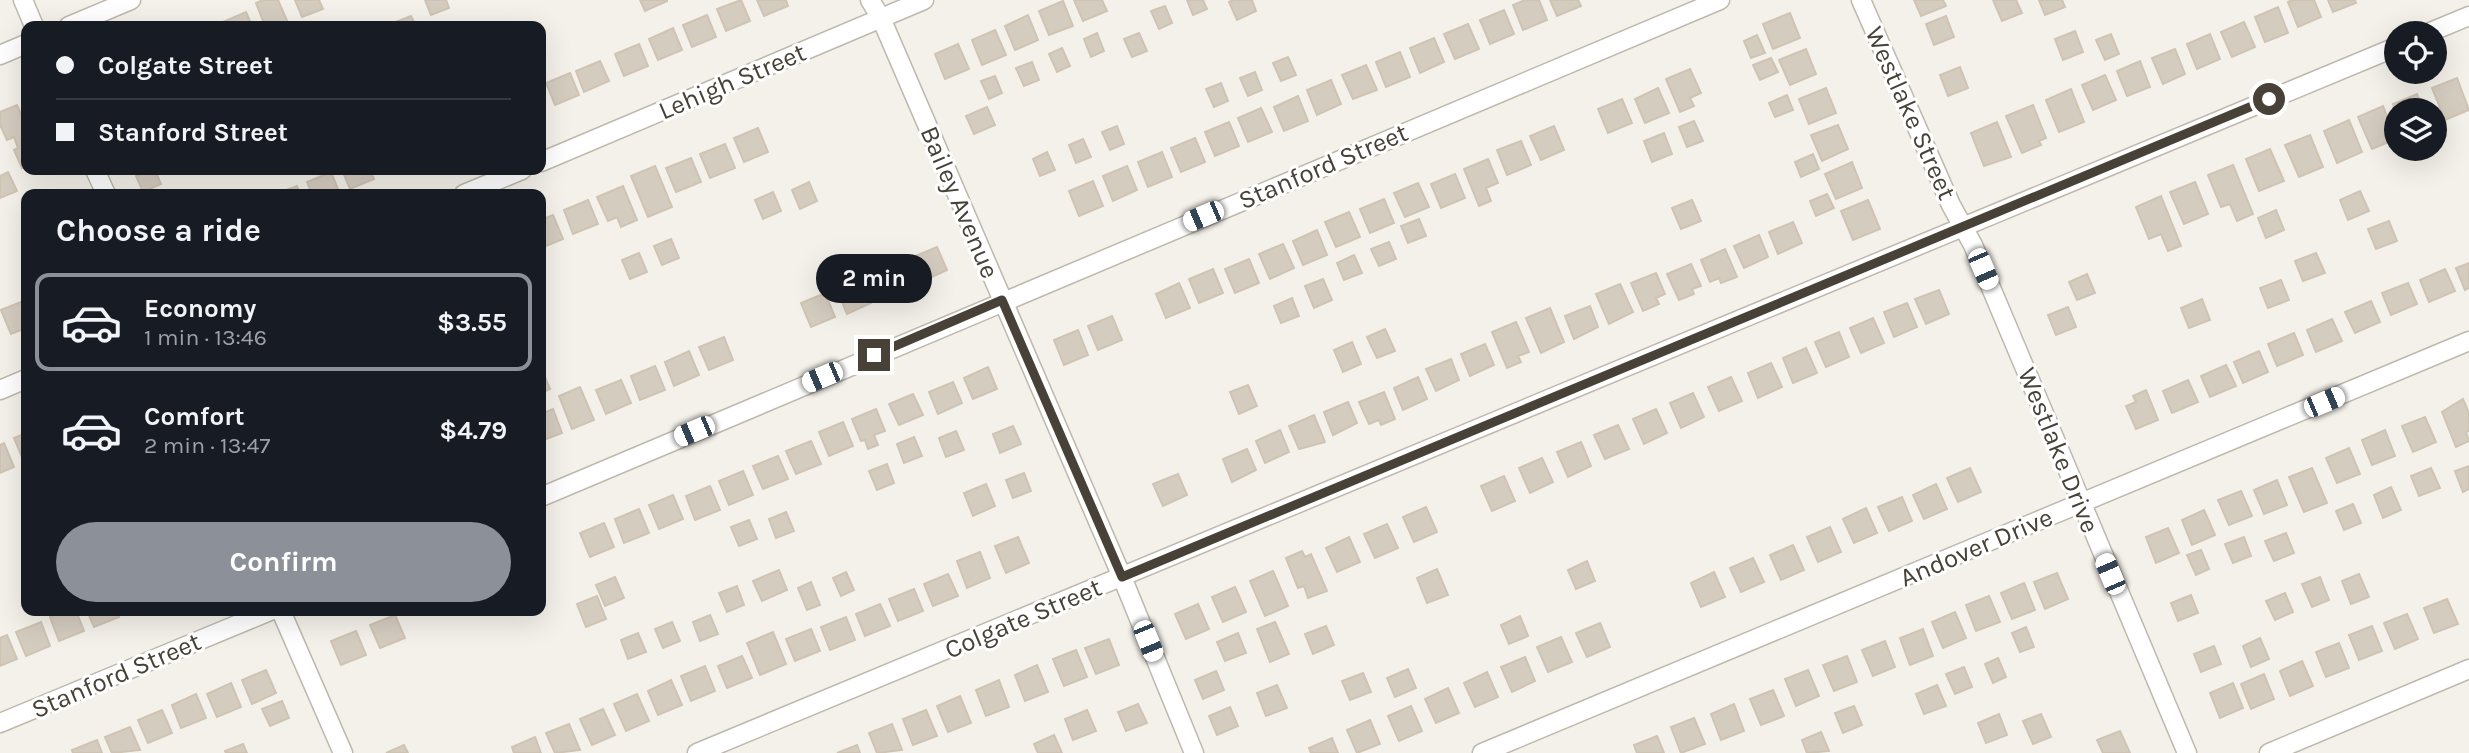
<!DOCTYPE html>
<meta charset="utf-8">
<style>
body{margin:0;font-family:Karla,sans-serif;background:#20242c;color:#f1f3f6;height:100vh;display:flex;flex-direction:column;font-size:26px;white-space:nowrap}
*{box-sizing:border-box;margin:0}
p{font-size:23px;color:#9ea1a6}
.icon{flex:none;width:38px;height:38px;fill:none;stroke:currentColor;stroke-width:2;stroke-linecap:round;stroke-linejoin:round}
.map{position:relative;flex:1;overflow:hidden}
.sheet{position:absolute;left:21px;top:189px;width:525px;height:427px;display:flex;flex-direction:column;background:#171b24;border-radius:14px;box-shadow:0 7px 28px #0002}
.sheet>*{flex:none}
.hud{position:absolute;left:21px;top:21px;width:525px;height:154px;border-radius:14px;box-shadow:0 7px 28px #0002;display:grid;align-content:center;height:154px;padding:0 35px;background:#171b24}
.tools{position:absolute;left:2384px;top:21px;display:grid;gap:14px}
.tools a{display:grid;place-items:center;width:63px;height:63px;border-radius:50%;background:#171b24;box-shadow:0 7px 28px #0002;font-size:35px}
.end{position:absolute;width:32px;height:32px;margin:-16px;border:9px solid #474138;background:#fff;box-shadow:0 0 0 4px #fff}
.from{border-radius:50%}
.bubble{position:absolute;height:49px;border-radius:24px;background:#171b24;box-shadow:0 7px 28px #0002;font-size:23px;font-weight:700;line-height:49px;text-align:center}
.car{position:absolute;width:21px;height:42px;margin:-21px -10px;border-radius:9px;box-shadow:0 0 5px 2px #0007;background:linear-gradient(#fff 24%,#345 0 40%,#fff 0 76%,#345 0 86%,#fff 0)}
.hud b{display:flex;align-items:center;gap:24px;height:66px;font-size:26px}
.hud b+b{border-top:2px solid #363941}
.hud i{width:18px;height:18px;background:#f1f3f6}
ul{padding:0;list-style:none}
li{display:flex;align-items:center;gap:21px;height:98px;margin:0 14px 10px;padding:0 21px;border:4px solid transparent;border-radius:14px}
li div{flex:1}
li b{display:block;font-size:26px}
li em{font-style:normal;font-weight:700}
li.on{border-color:#8c9099}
li>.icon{width:63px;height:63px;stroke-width:1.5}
h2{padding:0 35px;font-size:32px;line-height:84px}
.button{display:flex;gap:14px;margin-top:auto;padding:14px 35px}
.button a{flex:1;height:80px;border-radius:42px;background:#8c9099;color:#fff;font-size:28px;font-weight:700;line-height:80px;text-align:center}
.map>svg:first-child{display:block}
.building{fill:#d5ccc0;stroke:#cfc4b3;stroke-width:2}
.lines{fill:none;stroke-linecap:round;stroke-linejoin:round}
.street-casing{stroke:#bfb8ad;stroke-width:21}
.street{stroke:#fff;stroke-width:18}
.route{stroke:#474138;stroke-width:9}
.labels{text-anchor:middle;stroke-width:6;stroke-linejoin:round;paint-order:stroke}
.street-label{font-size:26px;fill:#474138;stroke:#fff}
</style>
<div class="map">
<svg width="2469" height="753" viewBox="0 0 2469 753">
<rect width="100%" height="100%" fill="#f4f1ea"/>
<!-- building -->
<path class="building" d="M263 0H278L288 23 265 26 256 3Z
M295 0H319L323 9 302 17Z
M425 0H446L449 8 431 15Z
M640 0H667V1L645 11Z
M741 0 750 21 726 31 717 9Z
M757 0H786L788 6 764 16Z
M1074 0H1102L1107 11 1083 21Z
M1187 0H1203L1207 9 1193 15Z
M1233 0H1252L1256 11 1237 20 1229 2Z
M1525 0H1539L1547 20 1523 30 1513 5Z
M1550 0H1578L1581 6 1557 16Z
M1914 0H1943L1946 6 1921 16Z
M1993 0H2016L2022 13 2002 21Z
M2039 0H2062L2065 7 2045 15Z
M2292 0H2314L2321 17 2298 27 2288 2Z
M2328 0H2355L2356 3 2333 12Z
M1063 1 1073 26 1049 35 1039 11Z
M1165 6 1172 23 1159 29 1151 11Z
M2278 7 2288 33 2265 42 2255 17Z
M1504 10 1514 34 1490 44 1480 20Z
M246 12 252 26H225L223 22Z
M1790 13 1800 38 1773 49 1763 24Z
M707 15 716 37 692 47 683 25Z
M1028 15 1038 40 1015 50 1005 26Z
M411 16 416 26H395L393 23Z
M1946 16 1954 37 1934 45 1926 24Z
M2244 22 2255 47 2232 57 2221 32Z
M1468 24 1479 49 1455 59 1444 34Z
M673 28 682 50 658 60 649 39Z
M995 30 1006 55 982 65 972 40Z
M2075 31 2083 52 2063 60 2055 39Z
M1097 33 1104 51 1091 57 1084 39Z
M1139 33 1147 51 1132 57 1124 39Z
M2111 34 2119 54 2105 60 2096 40Z
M2210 34 2220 59 2197 69 2187 44Z
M1757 35 1765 53 1751 58 1744 41Z
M1434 38 1444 62 1420 73 1410 48Z
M639 44 648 66 624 76 615 54Z
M958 44 969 69 945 79 935 54Z
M1062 48 1070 66 1057 72 1049 54Z
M1806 49 1816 74 1790 85 1779 60Z
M2175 49 2185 74 2163 84 2152 58Z
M1400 52 1410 77 1386 87 1376 62Z
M1288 57 1296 75 1281 81 1273 63Z
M1771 58 1778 72 1760 80 1753 65Z
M600 61 609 81 584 92 576 71Z
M2140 61 2150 87 2127 96 2117 71Z
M1032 62 1039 80 1024 86 1016 68Z
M1366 65 1377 90 1353 99 1342 75Z
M1960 67 1968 88 1948 96 1940 75Z
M1690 69 1701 93 1690 98 1694 106 1680 112 1666 79Z
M1255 72 1262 90 1248 96 1240 78Z
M570 73 579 95 555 105 546 83Z
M2105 75 2116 100 2093 110 2082 85Z
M995 76 1002 93 989 99 981 81Z
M2457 78 2469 110 2445 120 2432 88Z
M1331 80 1341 104 1317 115 1307 90Z
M1221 83 1228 101 1214 107 1206 89Z
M1658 88 1669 113 1645 123 1635 99Z
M1826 88 1836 113 1809 124 1799 99Z
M2071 89 2084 122 2059 132 2046 100Z
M2417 94 2424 110 2396 111 2393 104Z
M1787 95 1793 110 1775 117 1769 103Z
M1298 96 1308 121 1284 131 1274 107Z
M1622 99 1632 123 1608 133 1598 109Z
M17 105 26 125 23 133 26 167 22 168 14 150 18 148 14 137 7 140 0 125V112Z
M2033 105 2046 138 2039 141 2041 145 2022 153 2006 116Z
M2383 106 2396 139 2372 149 2358 117Z
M987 107 995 125 974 134 966 116Z
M1261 108 1272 132 1248 142 1238 118Z
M2349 120 2362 152 2337 163 2324 131Z
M1694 121 1703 141 1687 147 1679 127Z
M1229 122 1239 146 1215 156 1205 132Z
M1997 122 2011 157 1984 166 1971 133Z
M1838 125 1848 149 1822 161 1811 135Z
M1117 126 1124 144 1110 150 1102 132Z
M1554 126 1564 150 1541 160 1530 136Z
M758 128 768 152 744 162 734 138Z
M1664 133 1672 154 1652 162 1644 141Z
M2310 135 2323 167 2299 177 2285 145Z
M1195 138 1205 162 1181 172 1171 148Z
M1083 139 1091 157 1076 163 1069 145Z
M1521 141 1531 165 1507 175 1497 150Z
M725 144 735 168 710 178 700 154Z
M2270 149 2284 181 2259 191 2246 159Z
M1047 152 1055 170 1040 176 1033 159Z
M1162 152 1172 177 1148 187 1138 162Z
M1813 154 1819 169 1801 177 1795 162Z
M691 158 701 182 676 192 666 168Z
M1488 159 1498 183 1486 188 1491 201 1479 206 1464 169Z
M1852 162 1862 188 1836 199 1825 174Z
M2233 165 2253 214 2237 221 2230 204 2221 207 2208 175Z
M655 166 672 207 648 217 631 176Z
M1127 166 1137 190 1113 201 1103 176Z
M150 170H155L161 184 143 192 136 176Z
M342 170H370L374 179 350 189Z
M8 172 17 191 0 198V176Z
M331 172 340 194H312L307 182Z
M1455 174 1465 198 1441 208 1431 184Z
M1093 181 1103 206 1079 216 1069 191Z
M809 182 817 201 800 209 792 190Z
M2195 182 2208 214 2184 224 2170 192Z
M1418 183 1429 207 1405 217 1394 193Z
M297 186 300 194H276Z
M623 186 637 220 621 227 617 217 608 221 597 197Z
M2360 191 2369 211 2348 220 2340 200Z
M773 192 781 211 763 219 755 200Z
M1827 194 1834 208 1816 216 1810 201Z
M2161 196 2181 246 2168 251 2161 234 2149 239 2136 207Z
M1384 199 1394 223 1370 233 1360 209Z
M588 200 598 224 573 234 564 210Z
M1692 200 1701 221 1681 229 1672 208Z
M1868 200 1880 229 1853 240 1841 211Z
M2276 210 2284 230 2266 238 2258 218Z
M1349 212 1360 237 1336 247 1325 222Z
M553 215 563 239 541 248V220Z
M1419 219 1426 236 1408 243 1401 226Z
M2389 221 2397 241 2376 249 2368 229Z
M1793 222 1802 243 1778 254 1769 232Z
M1317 230 1327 255 1303 265 1293 241Z
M1759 235 1768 257 1744 268 1734 246Z
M671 239 679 258 662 265 654 246Z
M1389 242 1396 259 1379 266 1371 249Z
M1283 244 1294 268 1270 279 1259 254Z
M937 247 947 270 923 281 913 257Z
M1725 249 1737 277 1721 283 1719 278 1710 282 1701 260Z
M639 253 647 272 630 279 622 260Z
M2316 253 2325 273 2303 281 2295 261Z
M1354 255 1362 273 1344 280 1337 263Z
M1249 259 1259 283 1235 293 1225 269Z
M900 263 910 287 885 297 875 274Z
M2469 263V288L2465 290 2456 268Z
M1691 264 1701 286 1692 289 1694 294 1679 300 1667 274Z
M1213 269 1223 293 1199 303 1189 279Z
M2445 269 2455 291 2429 302 2420 280Z
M1656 273 1665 294 1656 298 1659 304 1643 311 1631 283Z
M2087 274 2095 293 2077 300 2069 282Z
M1323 279 1332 300 1314 308 1305 286Z
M862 280 871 303 847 314 837 290Z
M2281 280 2289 300 2268 308 2260 288Z
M1179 283 1190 308 1166 318 1156 294Z
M2408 283 2417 304 2391 315 2382 293Z
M1620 284 1633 312 1609 324 1596 294Z
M1939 290 1949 314 1926 324 1915 299Z
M825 293 835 317 811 327 801 303Z
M1292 298 1299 316 1281 323 1274 306Z
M2202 299 2210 320 2189 328 2181 308Z
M26 300V328L11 334 1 310Z
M2371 301 2380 322 2355 333 2345 312Z
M1907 303 1917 327 1894 337 1884 312Z
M1590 306 1598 327 1574 339 1565 316Z
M2068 307 2076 327 2056 335 2048 315Z
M1550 308 1564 342 1541 353 1526 318Z
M1112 316 1122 340 1098 350 1088 326Z
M1873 318 1884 343 1861 353 1850 328Z
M2332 319 2342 341 2316 352 2307 330Z
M1516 322 1529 352 1518 356 1521 362 1507 368 1492 332Z
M1385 329 1395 351 1377 358 1367 337Z
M1078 330 1088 355 1064 365 1054 340Z
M1839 332 1849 357 1826 367 1815 342Z
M2294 333 2303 355 2277 366 2268 344Z
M724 337 733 360 709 370 699 347Z
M1352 342 1361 364 1343 372 1334 350Z
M1485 344 1494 365 1470 376 1461 354Z
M1806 348 1817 373 1793 383 1783 358Z
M689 351 699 375 674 386 665 362Z
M2259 351 2268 372 2243 383 2234 362Z
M1451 359 1459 380 1436 391 1426 369Z
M1771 363 1782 387 1758 398 1748 373Z
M2226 365 2236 386 2210 397 2201 376Z
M655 366 665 390 640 400 631 376Z
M988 367 997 389 973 399 964 378Z
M542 370 550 389 541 393V371Z
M1418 377 1427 399 1403 410 1394 388Z
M1731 377 1742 401 1719 411 1708 387Z
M621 380 631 403 606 414 596 390Z
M2188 380 2198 402 2172 413 2163 391Z
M953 382 962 403 938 414 929 392Z
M1248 385 1257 406 1239 414 1230 392Z
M580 387 594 420 572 429 559 396Z
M2146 390 2158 420 2136 429 2126 406 2136 402 2133 396Z
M1384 392 1395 419 1381 425 1379 420 1369 424 1359 402Z
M1693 393 1704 417 1681 428 1670 403Z
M913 394 923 415 899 425 889 404Z
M2463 399 2469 413V431L2466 432 2469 441 2456 447 2442 412Z
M1348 402 1357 423 1333 435 1324 412Z
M553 409 562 433 541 441V414Z
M876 409 885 431 874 435 878 445 868 449 865 440 861 441 852 419Z
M1656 409 1667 433 1644 444 1633 419Z
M1314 415 1325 442 1299 449 1289 426Z
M2425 417 2436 442 2413 452 2402 426Z
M843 422 853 446 829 456 819 432Z
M1618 425 1629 449 1605 459 1594 435Z
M1013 426 1021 444 1000 453 993 434Z
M1280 430 1289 452 1265 463 1256 441Z
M2385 430 2395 456 2372 465 2362 440Z
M956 431 964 450 946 457 939 438Z
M26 433V461L24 462 14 438Z
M914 437 922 456 904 463 897 444Z
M811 441 821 464 796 474 786 451Z
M1581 442 1591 466 1568 477 1557 452Z
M4 443 14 467 0 473V445Z
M2349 448 2360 474 2337 483 2326 458Z
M1247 449 1256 470 1232 482 1223 459Z
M778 456 788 479 763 489 753 466Z
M1542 458 1553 482 1530 493 1519 468Z
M887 464 894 483 877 490 869 471Z
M2469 466V489L2463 492 2455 471Z
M1970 468 1981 492 1958 502 1947 478Z
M2312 468 2327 503 2304 512 2289 477Z
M2431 468 2440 488 2419 496 2411 476Z
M743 471 753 495 729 505 719 481Z
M1024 473 1031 491 1013 498 1006 480Z
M1178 474 1187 495 1163 506 1153 484Z
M1504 476 1515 501 1492 511 1481 486Z
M2277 480 2287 505 2264 514 2254 490Z
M986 484 995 506 973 516 964 493Z
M1936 484 1947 509 1924 519 1913 495Z
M710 486 720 510 695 520 686 496Z
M2391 487 2401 510 2383 518 2374 495Z
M2241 491 2252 516 2229 525 2218 500Z
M673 495 683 519 659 529 649 505Z
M1902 497 1912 521 1889 531 1878 507Z
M2353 504 2361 523 2344 530 2336 511Z
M1426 507 1437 532 1414 542 1403 517Z
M1866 508 1877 533 1854 543 1843 519Z
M639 509 649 533 624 543 615 519Z
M2204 510 2215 535 2192 545 2182 520Z
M786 512 794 531 776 538 769 519Z
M749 520 757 539 739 546 731 527Z
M604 523 614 547 590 557 580 533Z
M1387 524 1398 548 1375 558 1364 534Z
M1830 527 1841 552 1818 562 1807 537Z
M2168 528 2179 553 2156 563 2146 537Z
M2286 533 2294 553 2274 561 2265 541Z
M1018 537 1029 563 1006 573 995 546Z
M1349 537 1360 562 1337 572 1326 548Z
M2244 537 2251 556 2233 563 2225 544Z
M1793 545 1804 570 1781 580 1770 555Z
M2201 550 2209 569 2196 575 2187 555Z
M1302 551 1305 557 1311 554 1327 591 1308 598 1304 586 1298 588 1286 558Z
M980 552 990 578 967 588 957 561Z
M1753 558 1764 582 1741 592 1730 568Z
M1587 561 1595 581 1576 589 1568 570Z
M1437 569 1448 595 1427 603 1417 578Z
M779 570 787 590 762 601 753 581Z
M1273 571 1288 606 1265 616 1250 581Z
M846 572 854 590 841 596 833 578Z
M1714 572 1725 597 1701 607 1691 583Z
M2057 573 2068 599 2045 609 2034 582Z
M948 574 958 596 933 606 924 584Z
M2359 574 2369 597 2351 604 2342 581Z
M615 577 624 598 605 606 596 585Z
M2320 577 2329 600 2312 607 2302 584Z
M811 582 820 605 807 610 798 588Z
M2024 583 2035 610 2012 619 2001 593Z
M737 586 744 605 727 612 719 593Z
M1235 587 1246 612 1223 622 1212 597Z
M914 589 923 611 898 621 889 599Z
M2285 593 2293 612 2275 620 2266 601Z
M2191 595 2198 613 2178 621 2171 603Z
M597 596 606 619 586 627 577 604Z
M1989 596 2000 622 1976 631 1966 605Z
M2447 599 2458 624 2434 633 2424 608Z
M880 604 890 626 865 636 856 614Z
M1198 604 1209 629 1186 639 1175 614Z
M66 611H76L84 631 59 641 50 617Z
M87 611H116L119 617 94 627Z
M1955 612 1966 638 1943 648 1932 622Z
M2407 614 2418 639 2395 649 2384 623Z
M395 615 405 638 380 648 370 625Z
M710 615 718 634 700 641 693 622Z
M1520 616 1528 636 1509 644 1501 625Z
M846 617 855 640 830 650 821 627Z
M41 622 50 646 26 656 16 632Z
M672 622 680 641 663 648 655 629Z
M1275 622 1289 654 1270 662 1257 629Z
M1600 623 1610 647 1587 657 1576 633Z
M1326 626 1334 645 1313 654 1305 634Z
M2372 626 2382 651 2359 660 2349 635Z
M2026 627 2034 647 2020 652 2012 633Z
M811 629 820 651 795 661 786 639Z
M1923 629 1933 656 1910 665 1900 638Z
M356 631 366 655 341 665 331 641Z
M773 632 786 664 760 675 747 643Z
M638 633 646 652 628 659 621 640Z
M1238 633 1246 653 1225 661 1217 642Z
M7 635 17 659 0 666V638Z
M1561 637 1572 662 1548 672 1537 647Z
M2260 638 2269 659 2251 667 2243 646Z
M1109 639 1119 665 1096 674 1085 648Z
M1885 641 1895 667 1873 676 1862 650Z
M2339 643 2349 668 2326 677 2316 652Z
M2214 646 2221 664 2201 672 2194 654Z
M1076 650 1087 677 1064 686 1053 659Z
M742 656 752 678 727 688 718 666Z
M1847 656 1857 682 1834 691 1823 665Z
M1525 657 1535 681 1512 692 1501 667Z
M1998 658 2006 677 1993 683 1985 664Z
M2302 661 2313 686 2290 696 2280 671Z
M1037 665 1048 692 1025 701 1015 675Z
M705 666 715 691 691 701 681 676Z
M1964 667 1972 687 1955 694 1946 674Z
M1408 669 1416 688 1395 697 1387 678Z
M266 670 276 693 252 704 242 680Z
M1808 670 1819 696 1796 706 1785 679Z
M1216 671 1224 690 1203 699 1195 680Z
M1487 672 1498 697 1475 707 1464 683Z
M1363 673 1371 692 1350 700 1342 681Z
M2264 674 2274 699 2251 709 2241 684Z
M671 680 682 705 658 715 648 691Z
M999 680 1009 707 986 716 976 690Z
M231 683 241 707 217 717 207 694Z
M2233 683 2243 708 2220 718 2210 693Z
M1277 685 1287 708 1266 716 1257 693Z
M1937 685 1946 706 1924 714 1916 694Z
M1448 688 1459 713 1436 723 1425 699Z
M1773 690 1784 716 1761 725 1750 699Z
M196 694 206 718 181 728 172 705Z
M637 694 649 721 626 731 614 704Z
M960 696 971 723 948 732 937 706Z
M282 701 289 718 270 726 262 709Z
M1138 704 1147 723 1126 731 1118 712Z
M1734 704 1744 731 1721 740 1711 714Z
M1411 706 1422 731 1399 741 1388 716Z
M1854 706 1862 725 1843 733 1835 713Z
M1230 707 1238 726 1217 735 1209 716Z
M603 709 615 735 592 745 580 719Z
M162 710 172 733 148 743 138 720Z
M926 710 937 736 913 745 903 719Z
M1087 710 1096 731 1073 740 1065 719Z
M1999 714 2007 735 1986 743 1978 723Z
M2041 714 2051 737 2033 744 2023 721Z
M1694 718 1705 744 1681 753 1671 727Z
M1370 720 1380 744 1357 753 1347 730Z
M569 724 580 750 555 753 546 733Z
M892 724 902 750 877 753 869 733Z
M130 727 140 750 112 753 105 737Z
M2120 731 2130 753H2103L2097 740Z
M1821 732 1829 751 1807 753 1802 740Z
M1054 735 1062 753H1038L1034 744Z
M1657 736 1664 753H1637L1634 745Z
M535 737 541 753H514L512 747Z
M1332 738 1338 753H1311L1309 748Z
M97 740 102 753H73L72 750Z
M243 744 247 753H226L225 751Z
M404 745 408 753H386Z
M857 745 860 753H837Z"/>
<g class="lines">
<defs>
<path id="street" d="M23 0 34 26
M870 0 881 18 1122 577 1194 753
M1861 0 1951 205 1973 245 2187 753
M69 26 131 0
M2428 33 2469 16
M0 55 26 44
M541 162 924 0
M95 170 106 194
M464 194 522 170
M0 390 26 379
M541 497 1720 0
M281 611 343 753
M0 723 270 611
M697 753 2396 47
M1482 753 2469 341
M2269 753 2469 669"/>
</defs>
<!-- street casing -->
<use href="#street" class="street-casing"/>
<!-- street -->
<use href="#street" class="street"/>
</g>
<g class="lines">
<!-- route -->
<path class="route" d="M874 355 1002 300 1122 577 2269 99"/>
</g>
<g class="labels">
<!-- street labels -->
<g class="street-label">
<text transform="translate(732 81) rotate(-23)" y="9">Lehigh Street</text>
<text transform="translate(1911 113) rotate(66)" y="9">Westlake Street</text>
<text transform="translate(1323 166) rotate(-23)" y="9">Stanford Street</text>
<text transform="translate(960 202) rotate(67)" y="9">Bailey Avenue</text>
<text transform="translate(2059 450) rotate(68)" y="9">Westlake Drive</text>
<text transform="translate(1976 547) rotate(-23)" y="9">Andover Drive</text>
<text transform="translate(1023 618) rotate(-23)" y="9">Colgate Street</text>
<text transform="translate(116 675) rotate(-23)" y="9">Stanford Street</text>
</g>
</g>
</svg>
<div class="tools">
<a><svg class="icon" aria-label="locate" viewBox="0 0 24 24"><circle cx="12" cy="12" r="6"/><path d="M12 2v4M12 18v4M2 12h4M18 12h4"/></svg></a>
<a><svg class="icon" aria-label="layers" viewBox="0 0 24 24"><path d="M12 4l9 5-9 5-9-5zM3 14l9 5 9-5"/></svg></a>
</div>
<i class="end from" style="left:2269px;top:99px"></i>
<i class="end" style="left:874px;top:355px"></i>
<div class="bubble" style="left:816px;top:254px;width:116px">2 min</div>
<i class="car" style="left:1203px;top:216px;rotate:247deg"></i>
<i class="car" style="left:1983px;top:269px;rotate:157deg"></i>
<i class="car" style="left:822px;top:377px;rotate:247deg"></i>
<i class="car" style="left:2324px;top:402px;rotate:67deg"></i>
<i class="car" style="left:694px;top:431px;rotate:247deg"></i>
<i class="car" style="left:2110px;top:574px;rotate:337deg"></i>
<i class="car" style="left:1148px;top:641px;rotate:158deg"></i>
<div class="hud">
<b><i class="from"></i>Colgate Street</b>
<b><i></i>Stanford Street</b>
</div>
<section class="sheet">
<h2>Choose a ride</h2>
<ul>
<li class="on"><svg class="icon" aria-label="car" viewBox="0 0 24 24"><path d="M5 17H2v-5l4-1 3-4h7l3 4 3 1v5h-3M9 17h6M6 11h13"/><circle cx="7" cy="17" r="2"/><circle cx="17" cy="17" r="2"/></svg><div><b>Economy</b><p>1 min · 13:46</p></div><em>$3.55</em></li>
<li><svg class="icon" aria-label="car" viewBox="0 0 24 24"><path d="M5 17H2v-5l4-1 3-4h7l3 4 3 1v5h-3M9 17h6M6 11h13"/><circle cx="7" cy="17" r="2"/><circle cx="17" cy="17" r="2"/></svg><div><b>Comfort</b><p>2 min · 13:47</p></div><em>$4.79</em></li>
</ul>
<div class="button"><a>Confirm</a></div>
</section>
</div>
